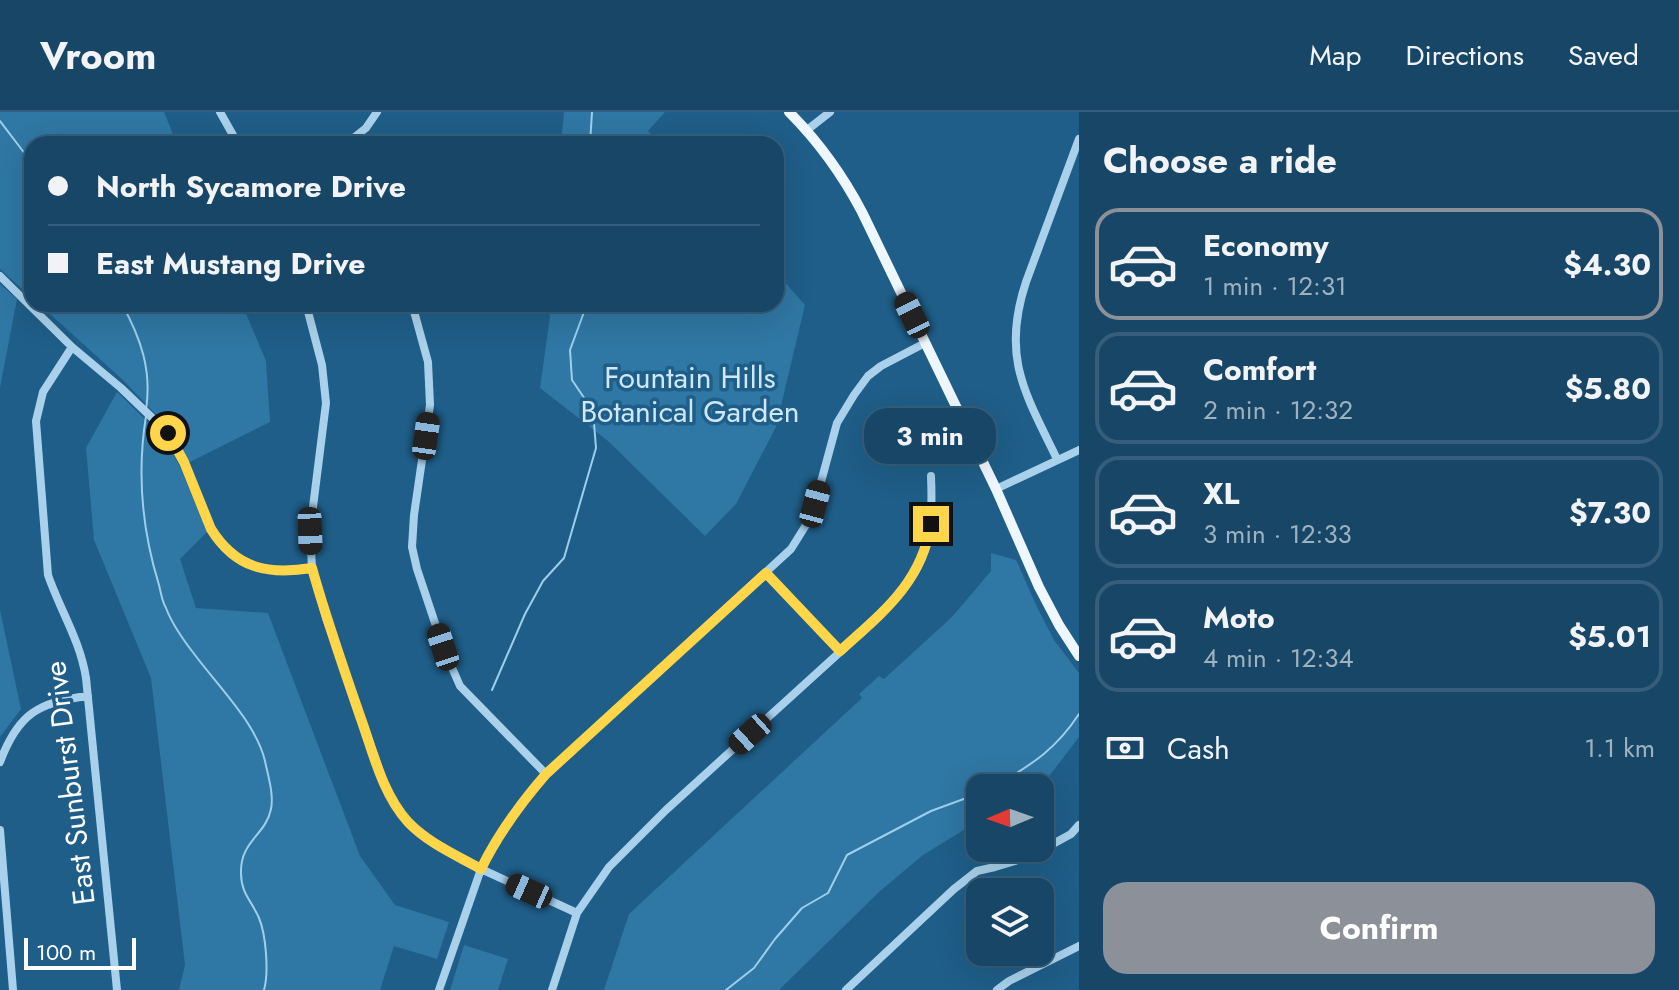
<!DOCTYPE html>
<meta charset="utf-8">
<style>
body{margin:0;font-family:Jost,sans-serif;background:#204d6c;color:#f1f3f6;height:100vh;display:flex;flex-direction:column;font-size:30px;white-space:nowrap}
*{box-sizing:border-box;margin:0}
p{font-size:26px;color:#9eb1bf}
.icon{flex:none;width:44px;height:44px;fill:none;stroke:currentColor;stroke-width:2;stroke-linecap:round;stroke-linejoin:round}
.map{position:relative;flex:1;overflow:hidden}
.side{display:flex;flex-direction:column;background:#174666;width:600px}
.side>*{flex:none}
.hud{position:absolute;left:24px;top:24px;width:760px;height:176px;border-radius:24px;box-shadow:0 8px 32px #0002,0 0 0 2px #365e7a;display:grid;align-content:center;height:176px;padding:0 24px;background:#174666}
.needle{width:52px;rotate:268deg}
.buttons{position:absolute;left:966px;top:662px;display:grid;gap:16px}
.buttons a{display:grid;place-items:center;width:88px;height:88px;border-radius:16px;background:#174666;box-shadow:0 8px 32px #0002,0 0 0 2px #365e7a;font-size:40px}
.scale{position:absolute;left:24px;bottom:20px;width:112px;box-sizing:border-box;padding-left:8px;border:4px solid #fff;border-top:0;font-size:22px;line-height:28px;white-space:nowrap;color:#fff;-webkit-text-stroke:6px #1f5e88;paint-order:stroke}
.end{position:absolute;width:36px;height:36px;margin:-18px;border:10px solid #ffd54a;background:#111;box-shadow:0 0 0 4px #111}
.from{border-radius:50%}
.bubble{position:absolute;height:56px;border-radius:24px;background:#174666;box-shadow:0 8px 32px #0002,0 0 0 2px #365e7a;font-size:26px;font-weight:700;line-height:56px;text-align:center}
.car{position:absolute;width:24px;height:48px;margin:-24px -12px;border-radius:10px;box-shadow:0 0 6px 2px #0007;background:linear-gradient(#222 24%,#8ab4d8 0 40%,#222 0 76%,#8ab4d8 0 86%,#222 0)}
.hud b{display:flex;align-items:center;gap:28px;height:76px;font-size:30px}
.hud b+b{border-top:2px solid #365e7a}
.hud i{width:20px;height:20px;background:#f1f3f6}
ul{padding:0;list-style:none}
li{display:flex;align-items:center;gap:24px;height:112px;margin:0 16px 12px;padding:0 8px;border:4px solid #365e7a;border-radius:24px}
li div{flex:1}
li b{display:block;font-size:30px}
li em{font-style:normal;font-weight:700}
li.current{border-color:#8c9099}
li>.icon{width:72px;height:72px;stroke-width:1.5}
h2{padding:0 24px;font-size:36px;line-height:96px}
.pay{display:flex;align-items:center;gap:20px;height:88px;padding:0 24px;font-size:30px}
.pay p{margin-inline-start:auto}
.primary-button{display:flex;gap:16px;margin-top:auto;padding:16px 24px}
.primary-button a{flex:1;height:92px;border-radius:24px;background:#8c9099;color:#fff;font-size:32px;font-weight:700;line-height:92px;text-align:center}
header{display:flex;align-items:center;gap:48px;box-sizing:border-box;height:112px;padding:0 40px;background:#174666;border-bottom:2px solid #365e7a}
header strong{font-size:38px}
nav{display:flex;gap:44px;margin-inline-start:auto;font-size:28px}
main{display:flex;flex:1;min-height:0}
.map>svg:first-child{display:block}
.green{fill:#2f77a4}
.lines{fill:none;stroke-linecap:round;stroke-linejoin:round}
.stream{stroke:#9dcfec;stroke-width:2}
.minor{stroke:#a9d1eb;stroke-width:8}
.major{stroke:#eef7fe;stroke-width:10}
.route{stroke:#ffd54a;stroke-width:10}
.labels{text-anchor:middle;stroke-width:7;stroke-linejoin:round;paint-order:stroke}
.park-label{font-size:30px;fill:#cee8f8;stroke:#1f5e88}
.street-label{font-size:30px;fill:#fff;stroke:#1f5e88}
</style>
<header>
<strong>Vroom</strong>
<nav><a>Map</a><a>Directions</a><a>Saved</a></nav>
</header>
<main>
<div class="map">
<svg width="1079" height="878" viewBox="0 0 1079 878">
<rect width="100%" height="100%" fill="#1f5e88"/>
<!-- green -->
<path class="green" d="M0 0H164L177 32H32V186L0 157Z
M564 0H665L648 19 660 32H561Z
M776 160 805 193 776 315 736 392 705 424 608 329 540 276 550 204 545 192H776Z
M0 172 17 187 0 276Z
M39 192H242L266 249 270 310 188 351 178 329 168 315 123 268Z
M117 280 165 327 180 355 207 420 180 447 196 496 268 501 360 744 395 793 449 810 437 847 394 834 380 878H179L185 853 151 566 94 428 86 336Z
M991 441 1016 448 1037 495 1054 528 1079 561V625L1040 676H980V708L923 743 879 780 779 878H604L629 802 862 586 859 582 879 564 884 567 952 505 991 459Z
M0 498 21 597 0 625Z
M464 833 508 847 498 878H450Z"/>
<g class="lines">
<!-- stream -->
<path class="stream" d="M0 9 32 51
M590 32 592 0
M122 192C141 227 152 258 146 298
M146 304C137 360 142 418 159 473 161 481 162 489 166 496 172 512 184 529 195 543 218 574 256 611 265 649 268 664 274 682 271 697 266 723 240 729 241 761 241 782 252 789 259 806 266 823 269 860 264 878
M492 578 525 502 543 469 564 446 596 336 593 299 572 268 570 238 587 192
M993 676C1030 653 1055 639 1079 602
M726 878 754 856 775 827 802 796 828 781 847 743 931 699 980 681"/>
<!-- minor -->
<path class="minor" d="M220 0 238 32
M807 18 830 0
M346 32 366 16 377 0
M0 164 72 235 121 276 168 321 184 350 211 417C236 457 268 463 312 456
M306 192 322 253 326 291 310 419 312 456 326 506 384 671 395 694 411 713 435 732 481 757 577 801
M412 192 428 250 430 293 414 403 412 435 417 457 443 535 460 574 546 662
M415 198 428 192
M72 235 43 280 36 309 48 463C60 498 80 528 86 566L117 878
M1057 347C1025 281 1001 245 1026 170L1079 27
M996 377 1079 338
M766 461 840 539
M0 650C18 602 38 590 88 584
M0 718 13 878
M439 878 481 757C497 722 520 692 546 662L791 437 806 413 815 392 837 311 854 283 868 264 881 254 925 231
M552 878 577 801 609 755 666 698 872 511C924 460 934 437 931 364
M846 878 954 777 977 759 995 755 1031 744 1071 722 1079 713
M997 878 1009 869 1079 834"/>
<!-- major -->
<path class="major" d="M789 0C819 30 842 62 862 100L996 377 1039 475 1059 513 1079 544"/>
</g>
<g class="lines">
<!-- route -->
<path class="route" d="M168 321 184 350 211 417C236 457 268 463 312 456 326 506 343 555 360 604 373 640 382 681 408 710 428 731 456 743 481 757 498 722 520 692 546 662L766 461 840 539C882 501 921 472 931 412"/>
</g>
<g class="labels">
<!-- park labels -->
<g class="park-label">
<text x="690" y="276">Fountain Hills<tspan x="690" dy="34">Botanical Garden</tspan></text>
</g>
<!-- street labels -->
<g class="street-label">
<text transform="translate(70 671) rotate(-97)" y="10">East Sunburst Drive</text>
</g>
</g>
</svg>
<div class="buttons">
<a><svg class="needle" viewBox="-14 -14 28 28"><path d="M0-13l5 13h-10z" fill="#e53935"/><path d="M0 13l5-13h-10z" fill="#9eb1bf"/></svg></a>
<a><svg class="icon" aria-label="layers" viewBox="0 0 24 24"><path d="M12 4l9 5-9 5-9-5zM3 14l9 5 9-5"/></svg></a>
</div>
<div class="scale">100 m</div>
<i class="end from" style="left:168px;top:321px"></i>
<i class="end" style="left:931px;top:412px"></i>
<div class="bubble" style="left:864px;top:296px;width:132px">3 min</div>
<i class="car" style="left:912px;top:203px;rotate:334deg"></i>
<i class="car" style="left:426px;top:324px;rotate:8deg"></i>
<i class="car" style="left:815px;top:392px;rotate:15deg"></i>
<i class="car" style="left:310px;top:419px;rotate:178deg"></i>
<i class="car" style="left:443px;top:535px;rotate:342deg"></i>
<i class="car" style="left:750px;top:622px;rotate:228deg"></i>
<i class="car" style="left:529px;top:779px;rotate:294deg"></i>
<div class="hud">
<b><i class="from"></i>North Sycamore Drive</b>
<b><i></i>East Mustang Drive</b>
</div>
</div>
<section class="side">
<h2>Choose a ride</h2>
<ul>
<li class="current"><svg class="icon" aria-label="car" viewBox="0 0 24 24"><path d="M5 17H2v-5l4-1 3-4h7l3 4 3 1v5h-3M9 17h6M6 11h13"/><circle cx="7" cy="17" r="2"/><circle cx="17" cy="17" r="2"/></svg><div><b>Economy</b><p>1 min · 12:31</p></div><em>$4.30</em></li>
<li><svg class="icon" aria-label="car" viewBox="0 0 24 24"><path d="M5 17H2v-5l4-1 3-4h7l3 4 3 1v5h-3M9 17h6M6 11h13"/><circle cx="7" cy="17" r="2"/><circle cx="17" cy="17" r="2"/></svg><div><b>Comfort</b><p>2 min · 12:32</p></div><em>$5.80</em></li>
<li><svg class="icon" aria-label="car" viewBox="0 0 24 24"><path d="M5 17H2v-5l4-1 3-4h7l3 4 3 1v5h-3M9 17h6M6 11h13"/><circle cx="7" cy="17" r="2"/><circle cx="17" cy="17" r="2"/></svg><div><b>XL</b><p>3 min · 12:33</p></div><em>$7.30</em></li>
<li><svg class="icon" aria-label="car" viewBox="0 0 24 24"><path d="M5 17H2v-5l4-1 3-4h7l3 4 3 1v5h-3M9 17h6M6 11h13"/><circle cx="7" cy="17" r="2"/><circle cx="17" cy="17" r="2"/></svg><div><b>Moto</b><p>4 min · 12:34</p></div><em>$5.01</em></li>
</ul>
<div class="pay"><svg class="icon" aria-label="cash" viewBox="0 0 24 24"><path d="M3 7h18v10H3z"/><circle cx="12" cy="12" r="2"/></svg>Cash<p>1.1 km</p></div>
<div class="primary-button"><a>Confirm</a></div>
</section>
</main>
